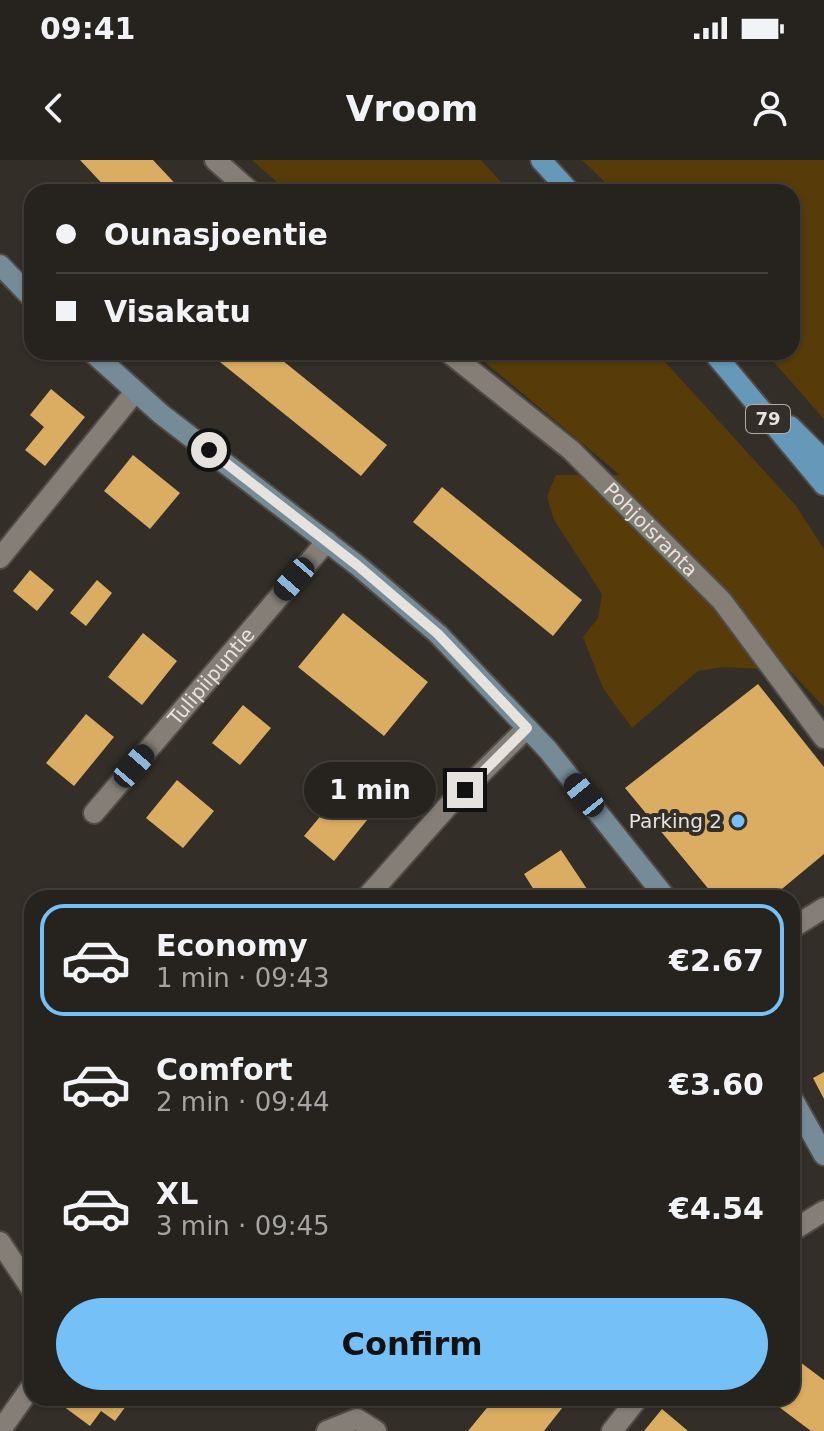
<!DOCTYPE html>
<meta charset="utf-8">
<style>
body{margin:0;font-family:"DejaVu Sans",sans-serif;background:#2e2a26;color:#f1f3f6;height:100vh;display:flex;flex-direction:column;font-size:30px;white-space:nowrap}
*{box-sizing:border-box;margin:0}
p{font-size:26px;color:#a4a4a4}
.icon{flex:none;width:44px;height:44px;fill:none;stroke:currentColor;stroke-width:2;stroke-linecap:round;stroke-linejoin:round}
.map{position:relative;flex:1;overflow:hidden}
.sheet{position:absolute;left:24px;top:730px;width:776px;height:516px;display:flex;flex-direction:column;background:#26221d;border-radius:24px;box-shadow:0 2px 6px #0004,0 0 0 2px #423f3b}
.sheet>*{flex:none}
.banner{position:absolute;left:24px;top:24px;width:776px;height:176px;border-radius:24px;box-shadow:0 2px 6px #0004,0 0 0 2px #423f3b;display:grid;align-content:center;height:176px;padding:0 32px;background:#26221d}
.end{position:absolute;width:36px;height:36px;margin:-18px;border:10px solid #e6e2de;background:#111;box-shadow:0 0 0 4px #111}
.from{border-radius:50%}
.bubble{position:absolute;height:56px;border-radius:28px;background:#26221d;box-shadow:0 2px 6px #0004,0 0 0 2px #423f3b;font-size:26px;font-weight:800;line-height:56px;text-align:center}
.car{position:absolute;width:24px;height:48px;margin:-24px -12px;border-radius:10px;box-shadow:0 0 6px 2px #0007;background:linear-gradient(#222 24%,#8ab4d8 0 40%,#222 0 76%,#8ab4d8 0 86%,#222 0)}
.banner b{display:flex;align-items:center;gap:28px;height:76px;font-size:30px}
.banner b+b{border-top:2px solid #423f3b}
.banner i{width:20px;height:20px;background:#f1f3f6}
ul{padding:14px 0 0;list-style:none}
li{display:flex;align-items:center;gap:24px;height:112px;margin:0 16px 12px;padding:0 16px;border:4px solid transparent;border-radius:24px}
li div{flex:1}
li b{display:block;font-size:30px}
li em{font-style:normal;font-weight:800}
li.selected{border-color:#75c0f6}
li>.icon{width:72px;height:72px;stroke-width:1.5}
.primary-button{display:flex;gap:16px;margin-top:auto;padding:16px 32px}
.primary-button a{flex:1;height:92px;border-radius:48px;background:#75c0f6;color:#111;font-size:32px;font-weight:800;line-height:92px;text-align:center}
.status{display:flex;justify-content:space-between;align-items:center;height:56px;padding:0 40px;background:#26221d;direction:ltr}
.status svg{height:22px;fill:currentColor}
header{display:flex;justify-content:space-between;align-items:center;height:104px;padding:0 32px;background:#26221d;font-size:36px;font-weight:800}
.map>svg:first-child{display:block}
.green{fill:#573c09}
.building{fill:#dbad62}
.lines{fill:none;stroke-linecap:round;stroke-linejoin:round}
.street-casing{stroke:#504b46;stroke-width:24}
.secondary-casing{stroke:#504b46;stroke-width:24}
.primary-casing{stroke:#504b46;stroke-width:24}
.street{stroke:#847e76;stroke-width:20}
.secondary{stroke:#758b98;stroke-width:20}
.primary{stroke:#6598b9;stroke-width:20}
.route{stroke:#e6e2de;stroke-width:10}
.poi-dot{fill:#75c0f6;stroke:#332e27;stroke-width:3}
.labels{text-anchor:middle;stroke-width:8;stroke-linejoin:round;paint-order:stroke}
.shield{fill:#332e27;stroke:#b0aca7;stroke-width:2}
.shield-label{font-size:18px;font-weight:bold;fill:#e6e2de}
.street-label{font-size:20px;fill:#e6e2de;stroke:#332e27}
.poi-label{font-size:20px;fill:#e6e2de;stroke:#332e27;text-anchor:end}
</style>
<div class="status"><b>09:41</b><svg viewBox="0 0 49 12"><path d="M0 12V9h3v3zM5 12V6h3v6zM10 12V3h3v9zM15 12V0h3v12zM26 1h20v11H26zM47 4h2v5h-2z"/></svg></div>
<header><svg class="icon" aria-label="back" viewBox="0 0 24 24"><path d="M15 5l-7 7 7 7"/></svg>Vroom<svg class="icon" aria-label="person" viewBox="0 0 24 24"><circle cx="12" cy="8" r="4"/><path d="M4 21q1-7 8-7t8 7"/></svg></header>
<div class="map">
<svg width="824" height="1271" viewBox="0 0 824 1271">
<rect width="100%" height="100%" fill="#332e27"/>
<!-- green -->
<path class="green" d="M252 0H481L510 32H288Z
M582 0H824V259L765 192H792V32H615Z
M473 192H656L796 346 824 389V547L789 510 722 507 698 511 632 568 603 528 583 477 598 458 602 434 554 360 547 336 556 315H620Z"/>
<!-- building -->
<path class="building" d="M80 0H153L183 32H110Z
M228 192H272L387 285 361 316 220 202Z
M51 229 85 257 45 306 25 290 44 267 30 255Z
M133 295 180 333 150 369 104 331Z
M442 327 582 440 553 476 413 362Z
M30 410 54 430 37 451 13 431Z
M97 420 112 433 86 466 70 453Z
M343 453 428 522 384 576 298 507Z
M143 473 177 501 142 545 108 517Z
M758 524 824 607V694L771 738H716L625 628Z
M243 545 271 568 240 605 212 583Z
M86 554 114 577 74 626 46 603Z
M177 620 214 651 183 688 146 658Z
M346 625 376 649 334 701 304 676Z
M561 690 593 738H539L524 714Z
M824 912V939L813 918Z
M792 1196 824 1220V1271H811L767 1238H792Z
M69 1238H116L126 1246 115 1261 101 1251 90 1266 63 1246Z
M495 1238H570L544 1271H468Z
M662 1249 688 1271H644Z"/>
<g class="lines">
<defs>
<g id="street">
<path d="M215 0 251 32"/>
<path id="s1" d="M448 192 571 290 722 441 824 578"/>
<path d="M0 398 135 232"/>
<path id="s2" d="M94 653 327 381"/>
<path d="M366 738 447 647 527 568"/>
<path d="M792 768 824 748"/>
<path d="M792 1071 824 1051"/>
<path d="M0 1082 32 1130"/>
<path d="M0 1271 32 1226"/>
<path d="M327 1271 357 1259 376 1271"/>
<path d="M612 1271 638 1238"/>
</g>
<path id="secondary" d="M0 105 32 138
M92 192 161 254 357 405 438 474 548 590 666 738
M792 938 824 995"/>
<path id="primary" d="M541 0 570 32
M713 192 824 325
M790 266 824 300"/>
</defs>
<!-- street casing -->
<use href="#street" class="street-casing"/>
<!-- secondary casing -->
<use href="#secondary" class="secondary-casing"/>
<!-- primary casing -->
<use href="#primary" class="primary-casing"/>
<!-- street -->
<use href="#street" class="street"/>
<!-- secondary -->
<use href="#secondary" class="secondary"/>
<!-- primary -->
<use href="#primary" class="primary"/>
</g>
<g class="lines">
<!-- route -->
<path class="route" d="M209 290 357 405 438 474 527 568 465 630"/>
</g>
<!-- markers -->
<circle class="poi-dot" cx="738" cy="661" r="8"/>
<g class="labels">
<!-- shield labels -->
<rect class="shield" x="746" y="245" width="44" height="28" rx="6"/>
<g class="shield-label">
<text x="768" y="265">79</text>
</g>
<!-- street labels -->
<g class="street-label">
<text dy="7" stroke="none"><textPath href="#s1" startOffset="270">Pohjoisranta</textPath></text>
<text dy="7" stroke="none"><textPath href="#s2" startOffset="180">Tulipiipuntie</textPath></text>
</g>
<!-- poi labels -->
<g class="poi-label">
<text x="722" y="668">Parking 2</text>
</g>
</g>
</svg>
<i class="end from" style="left:209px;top:290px"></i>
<i class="end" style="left:465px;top:630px"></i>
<div class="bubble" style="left:304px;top:602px;width:132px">1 min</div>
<i class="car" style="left:294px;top:419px;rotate:221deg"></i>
<i class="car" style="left:134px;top:606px;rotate:41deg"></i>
<i class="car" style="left:584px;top:635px;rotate:321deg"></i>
<div class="banner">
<b><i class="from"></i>Ounasjoentie</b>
<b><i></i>Visakatu</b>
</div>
<section class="sheet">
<ul>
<li class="selected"><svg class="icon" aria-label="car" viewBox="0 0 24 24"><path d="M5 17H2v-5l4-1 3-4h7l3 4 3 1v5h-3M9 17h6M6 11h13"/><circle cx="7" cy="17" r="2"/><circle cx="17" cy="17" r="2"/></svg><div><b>Economy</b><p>1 min · 09:43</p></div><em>€2.67</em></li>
<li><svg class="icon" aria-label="car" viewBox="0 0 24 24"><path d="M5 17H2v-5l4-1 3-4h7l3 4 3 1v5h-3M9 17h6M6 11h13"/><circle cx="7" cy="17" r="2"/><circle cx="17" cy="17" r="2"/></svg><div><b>Comfort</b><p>2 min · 09:44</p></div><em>€3.60</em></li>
<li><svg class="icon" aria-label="car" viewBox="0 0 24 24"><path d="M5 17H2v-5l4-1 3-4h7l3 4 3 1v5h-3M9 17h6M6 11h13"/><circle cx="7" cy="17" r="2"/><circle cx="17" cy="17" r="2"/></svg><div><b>XL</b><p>3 min · 09:45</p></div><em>€4.54</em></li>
</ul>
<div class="primary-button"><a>Confirm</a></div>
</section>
</div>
